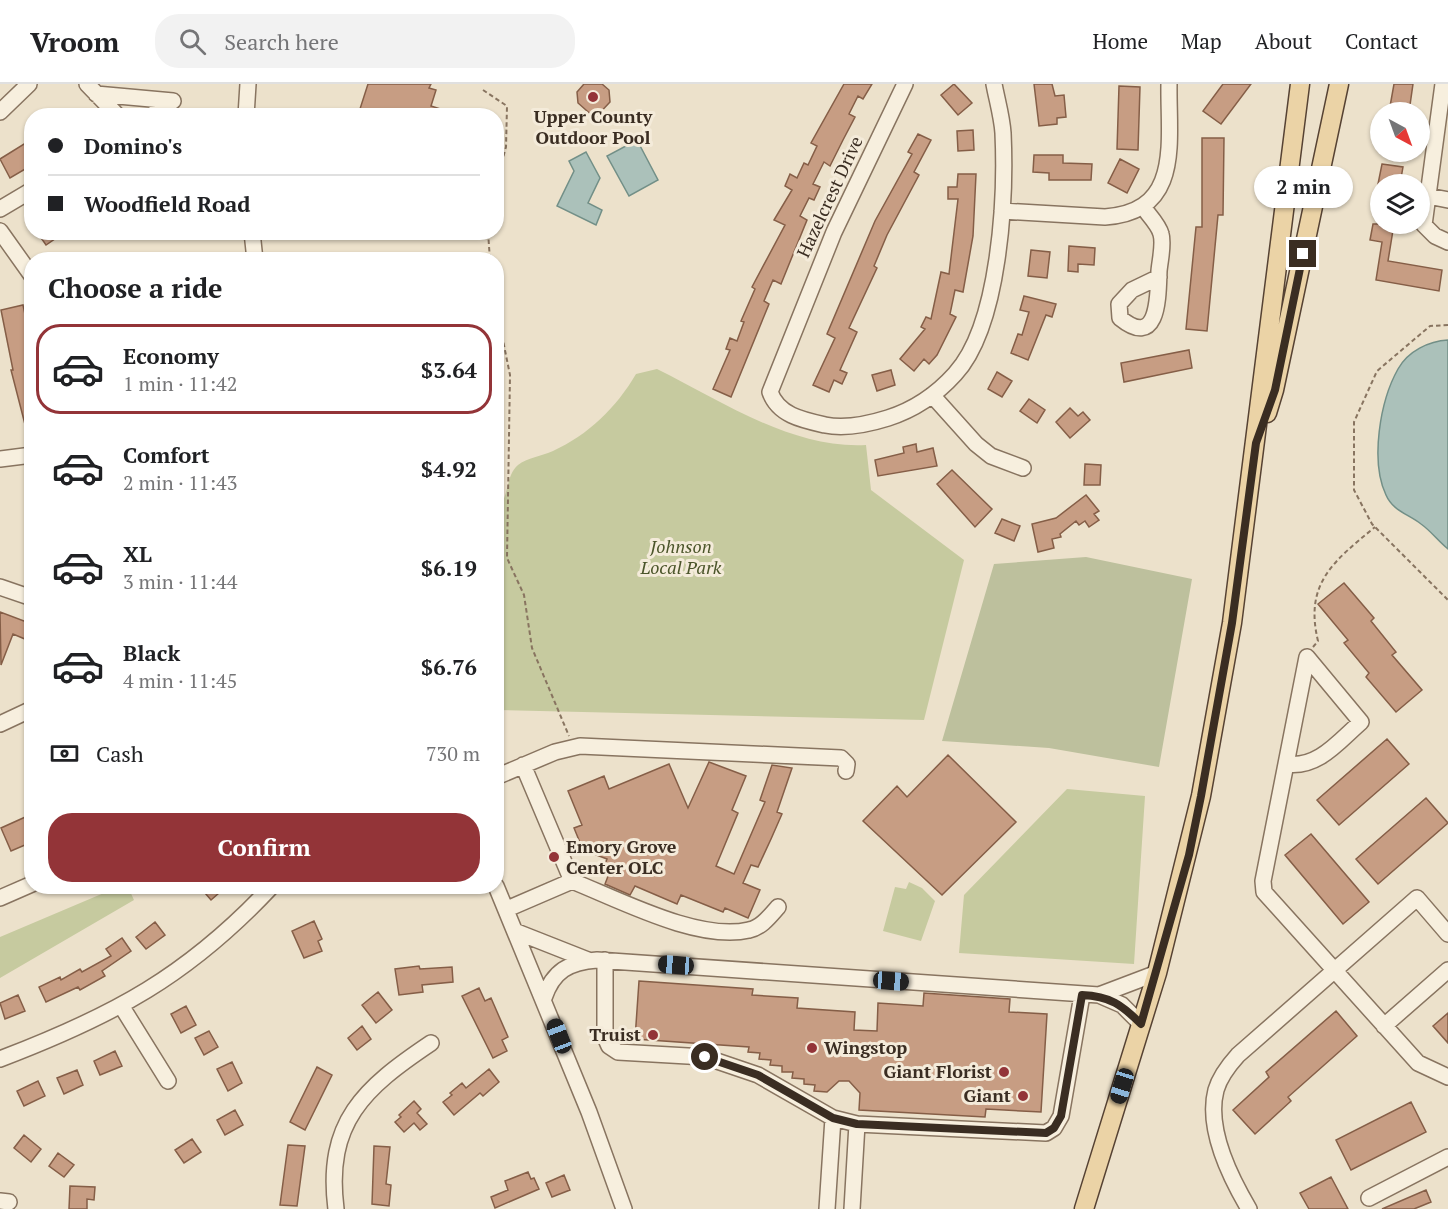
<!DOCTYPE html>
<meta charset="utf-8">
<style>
body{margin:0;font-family:"PT Serif",serif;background:#f2f2f2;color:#202124;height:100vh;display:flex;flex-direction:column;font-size:22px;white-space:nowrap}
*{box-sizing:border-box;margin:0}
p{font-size:20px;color:#757577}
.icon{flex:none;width:33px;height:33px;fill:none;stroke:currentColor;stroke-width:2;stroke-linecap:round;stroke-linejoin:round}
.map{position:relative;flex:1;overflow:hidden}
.sheet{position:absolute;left:24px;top:168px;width:480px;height:642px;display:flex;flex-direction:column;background:#fff;border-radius:24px;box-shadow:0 2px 4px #0004}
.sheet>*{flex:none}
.top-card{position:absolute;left:24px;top:24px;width:480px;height:132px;border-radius:24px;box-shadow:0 2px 4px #0004;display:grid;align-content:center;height:132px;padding:0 24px;background:#fff}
.needle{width:39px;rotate:139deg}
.buttons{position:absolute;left:1370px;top:18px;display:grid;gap:12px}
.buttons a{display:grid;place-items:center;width:60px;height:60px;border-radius:50%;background:#fff;box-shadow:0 2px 4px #0004;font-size:30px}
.end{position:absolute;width:27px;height:27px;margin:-14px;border:8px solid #3a2d22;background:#fff;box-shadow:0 0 0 3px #fff}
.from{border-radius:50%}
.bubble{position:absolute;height:42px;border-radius:21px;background:#fff;box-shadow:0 2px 4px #0004;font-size:20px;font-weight:700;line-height:42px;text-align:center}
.car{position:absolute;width:18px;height:36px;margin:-18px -9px;border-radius:8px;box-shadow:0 0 4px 2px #0007;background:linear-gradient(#222 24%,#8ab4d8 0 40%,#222 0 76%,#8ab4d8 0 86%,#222 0)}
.top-card b{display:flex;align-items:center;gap:21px;height:57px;font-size:22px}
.top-card b+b{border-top:2px solid #e0e0e0}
.top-card i{width:15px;height:15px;background:#202124}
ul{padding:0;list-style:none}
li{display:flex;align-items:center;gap:18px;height:90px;margin:0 12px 9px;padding:0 12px;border:3px solid transparent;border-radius:24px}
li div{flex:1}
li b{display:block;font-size:22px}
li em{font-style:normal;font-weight:700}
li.on{border-color:#933438}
li>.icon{width:54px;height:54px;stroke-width:1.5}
h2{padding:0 24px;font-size:27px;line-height:72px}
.pay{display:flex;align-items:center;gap:15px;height:66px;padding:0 24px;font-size:22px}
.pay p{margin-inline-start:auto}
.cta{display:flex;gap:12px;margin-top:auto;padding:12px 24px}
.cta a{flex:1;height:69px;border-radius:24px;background:#933438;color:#fff;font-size:24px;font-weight:700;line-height:69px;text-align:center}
header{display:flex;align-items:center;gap:36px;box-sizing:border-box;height:84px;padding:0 30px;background:#fff;border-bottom:2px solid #e0e0e0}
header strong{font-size:28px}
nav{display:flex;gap:33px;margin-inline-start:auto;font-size:21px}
.search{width:420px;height:54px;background:#f2f2f2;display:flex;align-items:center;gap:15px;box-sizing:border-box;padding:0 21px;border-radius:24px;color:#757577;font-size:22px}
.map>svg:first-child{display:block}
.green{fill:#c6ca9f}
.cemetery{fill:#bdc09d}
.water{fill:#abc1ba;stroke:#728f87;stroke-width:1.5}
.building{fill:#c79d83;stroke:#855e47;stroke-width:1.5}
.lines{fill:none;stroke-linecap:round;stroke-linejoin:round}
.minor-casing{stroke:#887460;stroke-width:18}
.major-casing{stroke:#564233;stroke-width:21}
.path{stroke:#887460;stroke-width:2;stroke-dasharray:4.5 3;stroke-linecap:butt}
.minor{stroke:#f7efde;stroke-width:15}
.major{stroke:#ebd3a6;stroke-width:18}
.route{stroke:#3a2d22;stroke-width:8}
.poi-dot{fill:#933438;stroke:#f4ebda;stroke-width:2}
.labels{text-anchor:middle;stroke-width:6;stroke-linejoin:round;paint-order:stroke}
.poi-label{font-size:18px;font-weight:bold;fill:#3a2d22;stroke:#f4ebda;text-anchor:end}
.street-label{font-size:18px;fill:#3a2d22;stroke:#f4ebda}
.park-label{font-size:18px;font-style:italic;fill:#4b552a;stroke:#f4ebda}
</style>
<header>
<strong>Vroom</strong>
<div class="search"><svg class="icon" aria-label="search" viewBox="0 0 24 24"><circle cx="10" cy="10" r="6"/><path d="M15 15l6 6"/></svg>Search here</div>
<nav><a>Home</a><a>Map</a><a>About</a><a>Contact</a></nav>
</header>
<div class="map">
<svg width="1448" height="1125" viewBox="0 0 1448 1125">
<rect width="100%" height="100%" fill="#ece1cb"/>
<!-- green -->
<path class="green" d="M657 285C722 317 791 365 866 361L871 406 964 476 924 636 497 626V425C510 413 505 392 518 381 527 374 542 372 553 367 588 351 616 324 636 290Z
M1067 705 1145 712 1134 880 959 869 964 811Z
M909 798 922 804 935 817 921 857 883 847 895 803 906 805Z
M118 803H128L134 816 0 894V853Z"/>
<!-- cemetery -->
<path class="cemetery" d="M1086 473 1192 495 1159 683 1049 664 942 657 994 480Z"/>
<!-- water -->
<path class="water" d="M637 56 658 96 629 112 607 72Z
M586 68 600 94 588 119 602 126 596 141 557 122 574 87 569 77Z
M1448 256V465C1438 457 1431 447 1421 440 1408 430 1393 427 1386 411 1370 377 1380 317 1398 285 1408 267 1429 257 1448 256Z"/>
<!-- building -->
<path class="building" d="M368 0H431L429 4 436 6 431 22 453 29V32H369L359 28Z
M584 0H602L609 6 610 18 595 34 578 19 577 8Z
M844 0H872L863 15 858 12 849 30 855 33 843 56 830 82 824 78 813 100 820 103 814 116 809 114 800 132 807 136 781 200 773 196 764 217 769 220 731 313 713 305 730 266 726 265 730 254 737 257 744 238 741 237 755 205 752 203 785 141 774 136 792 106 785 102 790 90 797 94 804 79 808 81 817 62 811 59Z
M954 0 972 19 958 31 941 11Z
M1034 0H1052L1055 12 1064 11 1066 33 1057 34V40L1039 42Z
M1223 0H1251L1221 40 1203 27Z
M1394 0H1413L1409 28H1389Z
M1119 2 1140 3 1138 66 1117 65Z
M973 46 974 66 958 67 957 47Z
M918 50 931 56 914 88 919 91 887 151 874 182 877 184 849 244 857 248 840 286 847 289 842 300 834 296 829 308 813 301 835 254 827 250 875 137 912 70 908 68Z
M1202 54H1224L1223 131H1218L1207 247 1186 245 1196 143H1202Z
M32 55V81L10 94 0 75Z
M1034 71H1063V79L1092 80 1091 96H1049V89L1033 88Z
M1120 75 1139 85 1127 109 1108 99Z
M1382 80 1403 83 1400 100H1378Z
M958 90H976L973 152 963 208 955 206 950 230 956 233 937 271 929 280 924 275 914 287 900 275 925 245 921 243 926 233 931 235 941 188 949 190 958 115H948V103H957Z
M1373 140H1394L1388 177 1442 186 1439 207 1376 196 1382 158 1370 156Z
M37 148H65L46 161Z
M1069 162 1095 164 1094 181 1078 180V188L1068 187Z
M1031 166 1050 168 1047 194 1028 192Z
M1024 212 1056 220 1052 233 1046 231 1028 276 1011 269 1018 250 1022 251 1029 228 1020 226Z
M23 221 32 263V351L28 352 11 286H13L1 226Z
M1189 266 1192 284 1124 298 1121 279Z
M891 286 895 301 877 307 872 291Z
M997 288 1012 297 1002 313 988 305Z
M1029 315 1045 326 1037 339 1020 327Z
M1070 324 1078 332 1083 328 1090 336 1070 354 1056 338Z
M916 360 917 368 933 364 937 382 878 392 875 376 904 369 903 363Z
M1085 380 1101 381 1100 401H1084Z
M952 386 992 425 975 443 937 400Z
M1086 411 1099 427 1094 430 1099 436 1089 443 1085 437 1079 441 1076 437 1060 450 1061 453 1052 455 1054 464 1038 468 1032 440 1056 434Z
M1002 435 1020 442 1014 457 995 449Z
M1344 499 1374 534 1371 537 1396 568 1392 571 1422 606 1396 628 1366 593 1369 589 1344 559 1348 556 1318 520Z
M0 528 32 540V558L13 550 1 581Z
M1387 655 1409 680 1339 741 1317 716Z
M948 671 1016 738 942 811 863 737 897 702 907 713Z
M709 678 746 692 732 726 738 729 716 782 734 790 765 718 760 716 772 681 792 684 777 728 782 730 771 755 758 783 751 781 743 799 760 806 748 834 725 824 723 828 681 811 677 820 635 802 630 811 605 800 610 787 603 785 607 775 583 766 574 744 582 741 568 707 604 692 609 705 669 680 688 724Z
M1426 714 1448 739 1378 800 1356 775Z
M32 730V758L11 767 1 744Z
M1311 750 1369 818 1343 840 1285 771Z
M199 802H227L211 816Z
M314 837 322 855 318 857 322 867 304 874 292 847Z
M155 838 165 851 146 865 136 853Z
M122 854 131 867 102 887 105 892 80 906 78 903 46 918 39 903 60 893 61 896 80 885 82 888 111 872 106 865Z
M419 882 420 885 452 883 453 898 422 901 423 908 399 911 395 885Z
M639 897 753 905 752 911 798 914 797 924 855 928 854 946 877 947 878 919 923 922 924 909 1010 915 1009 928 1047 930 1041 1028 986 1025 985 1033 859 1026 860 1009 849 997H839L827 1008 814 1007 815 1001 804 1000V995L792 994 793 988H782V982L770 981 771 976 759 975 760 969 748 968 749 963 635 955Z
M479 904 485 917 491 914 508 953 502 956 507 967 493 974 462 912Z
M378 908 392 926 376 939 362 921Z
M18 911 25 927 5 935 0 919Z
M186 922 196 941 181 949 171 930Z
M1336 927 1357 952 1288 1013 1291 1017 1255 1050 1233 1026 1269 993 1266 988Z
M1448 929V959L1433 942Z
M362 942 371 955 357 966 348 954Z
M209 947 218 963 204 971 195 954Z
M115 967 122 982 100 991 94 977Z
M232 978 242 999 228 1007 217 985Z
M317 983 332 991 305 1046 290 1038Z
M489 985 499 998 483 1012 480 1009 454 1031 443 1018 452 1011 450 1009 462 999 466 1004Z
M77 986 83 1001 64 1010 57 994Z
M38 997 45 1012 24 1022 17 1007Z
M414 1017 421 1025 417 1029 427 1040 420 1046 414 1039 404 1048 395 1038 401 1033 399 1031Z
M1411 1018 1426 1048 1351 1086 1336 1056Z
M235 1026 243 1041 225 1051 217 1036Z
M24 1051 41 1065 31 1078 14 1064Z
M192 1055 201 1068 184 1079 175 1066Z
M288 1061 305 1062 297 1122 280 1121Z
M374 1062 390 1063 386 1100 391 1101 389 1122 372 1120Z
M58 1069 74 1081 64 1093 49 1082Z
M528 1088 531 1095 534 1094 539 1105 495 1124 491 1113 508 1106 505 1097Z
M564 1091 570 1106 552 1113 546 1099Z
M1331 1093 1348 1125H1309L1300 1109Z
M70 1102 95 1103 94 1116 87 1115V1125H69Z
M1426 1106 1431 1118 1414 1125H1382Z"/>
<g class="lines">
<defs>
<path id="minor" d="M87 0 118 32
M905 0 834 148 770 308C778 331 802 336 825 341 845 345 869 340 888 334 913 326 937 310 955 290 1000 241 1006 113 1003 49 1002 33 997 16 994 0
M1443 0 1424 141 1435 152 1448 158
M96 10 173 17 150 32
M0 28 29 0
M246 32 248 0
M1428 112 1448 116
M1143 123C1148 130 1159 141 1161 150 1164 160 1160 176 1159 187 1158 212 1159 266 1120 234L1119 220 1132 206 1159 193
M0 125 32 106
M1002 127 1105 133C1183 128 1168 57 1169 0
M0 147 32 192
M252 148 255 176
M932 311 976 360 991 372 1023 384
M0 375 32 371
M0 503 32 514
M0 640 32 625
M1286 680C1318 685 1339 657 1361 638L1307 573 1263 797 1264 808 1418 979 1448 993
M496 693 555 668 580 662 841 674 847 680 846 687
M572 797C620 816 699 858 749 846 761 844 770 832 778 823
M496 802 589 1028 624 1125
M0 814 32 800
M507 825 572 797 523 681
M517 848 588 876
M605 876V953L609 962 618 968 705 973 758 991 833 1034 857 1040 1046 1049 1054 1044 1061 1032 1082 911
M1099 911 1157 889
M544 914C553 887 569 878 597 876L1099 911 1122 921 1141 940
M122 923 168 997
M1384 942 1448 886
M0 975C113 932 188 892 272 802
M1369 1114 1448 1073
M0 1117 9 1118
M336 1125C325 1038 364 1004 431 959
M827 1125 833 1034
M852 1125 857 1040
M1249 1125C1230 1093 1206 1044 1216 1006 1220 992 1229 981 1238 971L1417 814 1448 850"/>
<path id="major" d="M1267 329 1274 306 1339 0
M1084 1125 1157 889 1201 712 1232 539 1300 0"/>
</defs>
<!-- minor casing -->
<use href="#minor" class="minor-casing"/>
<!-- major casing -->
<use href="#major" class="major-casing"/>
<!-- path -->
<path class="path" d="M483 6 507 22 506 63 496 99
M488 148 490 176
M496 222 510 291 507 474 524 511 532 564 569 652
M1448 241 1430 242 1377 287 1354 338V406L1372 440 1448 516
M1313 563 1318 557C1304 499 1334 477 1375 443"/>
<!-- minor -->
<use href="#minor" class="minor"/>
<!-- major -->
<use href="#major" class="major"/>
</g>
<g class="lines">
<!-- route -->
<path class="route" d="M705 973 758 991 833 1034 857 1040 1046 1049 1054 1044 1061 1032 1082 911C1110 912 1122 921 1141 940L1189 771 1201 712 1232 539 1256 359 1275 306 1303 170"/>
</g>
<!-- markers -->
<g class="poi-dot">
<circle cx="593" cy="13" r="6"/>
<circle cx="554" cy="773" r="6"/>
<circle cx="653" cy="951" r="6"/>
<circle cx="812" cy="964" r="6"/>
<circle cx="1004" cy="988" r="6"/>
<circle cx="1023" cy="1012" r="6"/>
</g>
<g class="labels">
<!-- poi labels -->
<g class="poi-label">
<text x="593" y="39" text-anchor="middle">Upper County<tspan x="593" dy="21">Outdoor Pool</tspan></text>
<text x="566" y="769" text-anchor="start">Emory Grove<tspan x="566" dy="21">Center OLC</tspan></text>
<text x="641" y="957">Truist</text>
<text x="824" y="970" text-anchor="start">Wingstop</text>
<text x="992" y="994">Giant Florist</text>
<text x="1011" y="1018">Giant</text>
</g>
<!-- street labels -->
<g class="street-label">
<text transform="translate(830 113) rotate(-65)" y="6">Hazelcrest Drive</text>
</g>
<!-- park labels -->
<g class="park-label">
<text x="681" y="469">Johnson<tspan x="681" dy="21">Local Park</tspan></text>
</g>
</g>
</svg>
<div class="buttons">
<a><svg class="needle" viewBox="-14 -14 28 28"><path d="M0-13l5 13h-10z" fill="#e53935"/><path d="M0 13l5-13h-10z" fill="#757577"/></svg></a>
<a><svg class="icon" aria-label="layers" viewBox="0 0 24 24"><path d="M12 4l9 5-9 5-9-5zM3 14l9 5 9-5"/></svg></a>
</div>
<i class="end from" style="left:705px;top:973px"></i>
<i class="end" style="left:1303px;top:170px"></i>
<div class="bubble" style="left:1254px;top:82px;width:99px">2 min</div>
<i class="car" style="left:676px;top:881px;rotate:274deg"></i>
<i class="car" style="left:891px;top:897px;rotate:94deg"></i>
<i class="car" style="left:559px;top:952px;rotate:339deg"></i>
<i class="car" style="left:1122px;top:1002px;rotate:197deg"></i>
<div class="top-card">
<b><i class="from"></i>Domino's</b>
<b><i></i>Woodfield Road</b>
</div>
<section class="sheet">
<h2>Choose a ride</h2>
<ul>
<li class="on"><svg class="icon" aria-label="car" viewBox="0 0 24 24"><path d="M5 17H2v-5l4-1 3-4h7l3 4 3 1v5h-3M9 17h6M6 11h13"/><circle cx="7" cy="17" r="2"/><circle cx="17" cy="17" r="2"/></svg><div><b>Economy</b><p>1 min · 11:42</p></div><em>$3.64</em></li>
<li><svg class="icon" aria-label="car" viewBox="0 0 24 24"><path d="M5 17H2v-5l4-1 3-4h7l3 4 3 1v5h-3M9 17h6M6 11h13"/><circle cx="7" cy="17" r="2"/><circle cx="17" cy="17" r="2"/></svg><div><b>Comfort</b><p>2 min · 11:43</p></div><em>$4.92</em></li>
<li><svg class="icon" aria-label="car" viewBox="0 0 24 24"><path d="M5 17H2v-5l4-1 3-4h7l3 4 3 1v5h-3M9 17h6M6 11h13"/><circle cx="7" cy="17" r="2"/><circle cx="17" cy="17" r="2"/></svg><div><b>XL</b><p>3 min · 11:44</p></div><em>$6.19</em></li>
<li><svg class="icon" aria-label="car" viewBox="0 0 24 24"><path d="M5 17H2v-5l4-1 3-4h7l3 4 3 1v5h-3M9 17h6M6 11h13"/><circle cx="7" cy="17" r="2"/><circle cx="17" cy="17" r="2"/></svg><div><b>Black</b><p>4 min · 11:45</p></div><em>$6.76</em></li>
</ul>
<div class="pay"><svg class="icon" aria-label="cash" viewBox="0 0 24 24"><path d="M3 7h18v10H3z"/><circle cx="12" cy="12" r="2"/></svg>Cash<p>730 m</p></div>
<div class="cta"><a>Confirm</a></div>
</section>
</div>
